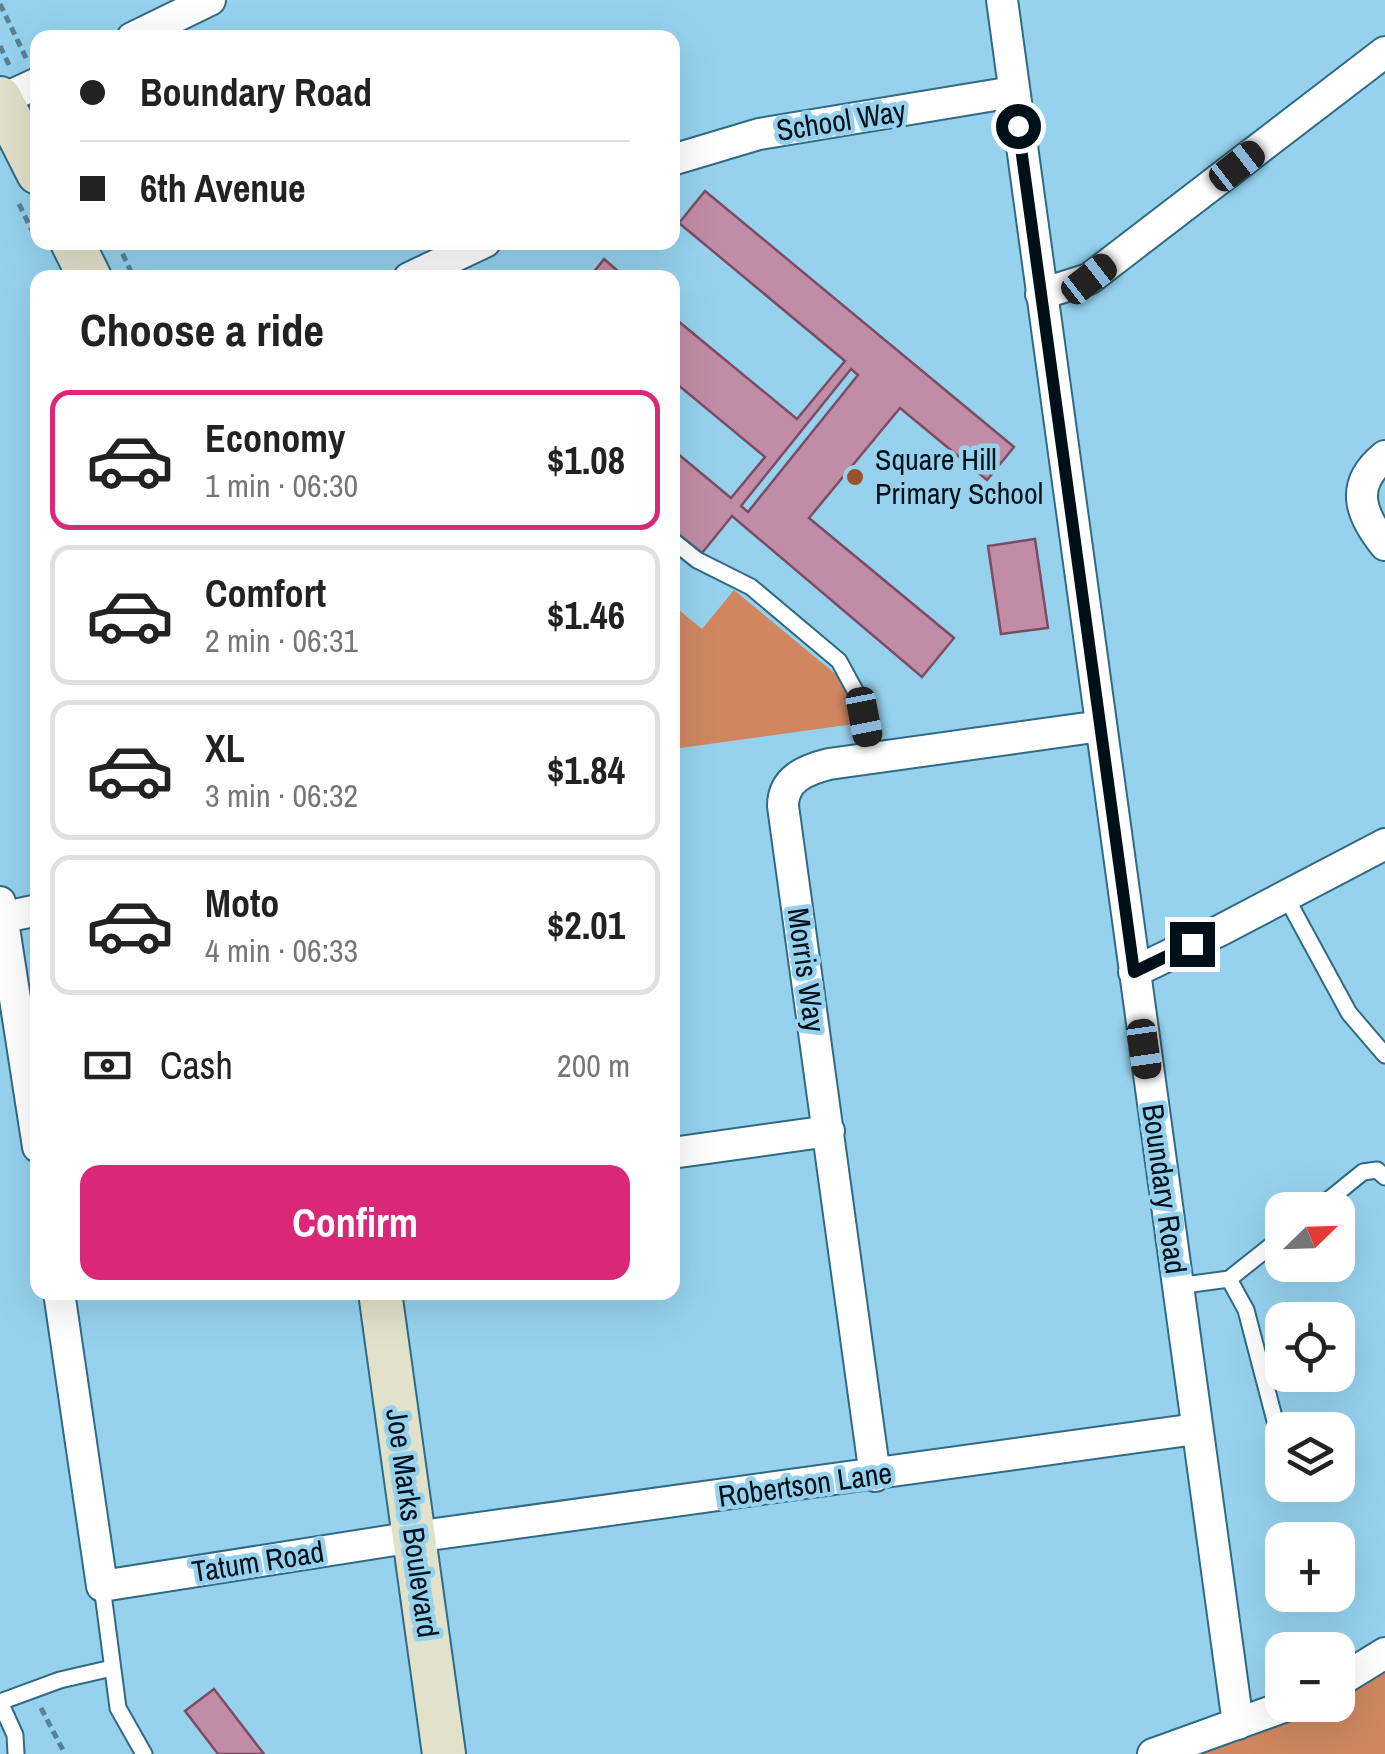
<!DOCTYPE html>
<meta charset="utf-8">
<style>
body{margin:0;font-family:"Archivo Narrow",sans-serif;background:#f2f2f2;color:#222;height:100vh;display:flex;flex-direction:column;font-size:38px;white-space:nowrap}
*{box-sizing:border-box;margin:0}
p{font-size:32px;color:#767676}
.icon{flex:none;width:55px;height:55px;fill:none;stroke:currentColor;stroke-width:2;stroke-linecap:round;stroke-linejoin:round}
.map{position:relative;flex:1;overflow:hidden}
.sheet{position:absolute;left:30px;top:270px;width:650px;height:1030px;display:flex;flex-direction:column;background:#fff;border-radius:20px;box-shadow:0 10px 40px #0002}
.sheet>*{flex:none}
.guide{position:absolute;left:30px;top:30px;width:650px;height:220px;border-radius:20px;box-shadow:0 10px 40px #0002;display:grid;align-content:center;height:220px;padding:0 50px;background:#fff}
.needle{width:65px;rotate:67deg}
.controls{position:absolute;left:1265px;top:1192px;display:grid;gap:20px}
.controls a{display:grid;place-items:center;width:90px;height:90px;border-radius:20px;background:#fff;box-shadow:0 10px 40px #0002;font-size:50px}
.end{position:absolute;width:45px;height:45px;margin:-22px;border:12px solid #001019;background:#fff;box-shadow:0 0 0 5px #fff}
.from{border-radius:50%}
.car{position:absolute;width:30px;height:60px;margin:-30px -15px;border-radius:12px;box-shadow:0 0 8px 2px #0007;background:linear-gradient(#222 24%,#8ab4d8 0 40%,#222 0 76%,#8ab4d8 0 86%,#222 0)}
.guide b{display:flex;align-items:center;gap:35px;height:95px;font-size:38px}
.guide b+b{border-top:2px solid #e0e0e0}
.guide i{width:25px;height:25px;background:#222}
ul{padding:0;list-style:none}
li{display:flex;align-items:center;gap:30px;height:140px;margin:0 20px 15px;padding:0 30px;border:5px solid #e0e0e0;border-radius:20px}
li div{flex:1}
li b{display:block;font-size:38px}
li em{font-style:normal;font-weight:700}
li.active{border-color:#db2777}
li>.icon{width:90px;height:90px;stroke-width:1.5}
h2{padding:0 50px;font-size:45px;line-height:120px}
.pay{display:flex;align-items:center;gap:25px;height:110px;padding:0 50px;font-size:38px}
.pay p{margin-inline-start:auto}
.primary-button{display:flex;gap:20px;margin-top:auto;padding:20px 50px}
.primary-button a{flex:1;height:115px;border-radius:20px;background:#db2777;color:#fff;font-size:40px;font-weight:700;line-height:115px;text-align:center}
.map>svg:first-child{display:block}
.green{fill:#d08760}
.building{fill:#c18ca5;stroke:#7c4c64;stroke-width:2.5;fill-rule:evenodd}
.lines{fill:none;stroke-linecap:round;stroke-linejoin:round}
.lane-casing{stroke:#306a83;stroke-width:19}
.street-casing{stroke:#306a83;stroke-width:34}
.secondary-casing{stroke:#306a83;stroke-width:46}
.path{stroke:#588195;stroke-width:5;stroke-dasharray:8 5;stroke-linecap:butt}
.lane{stroke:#fff;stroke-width:15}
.street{stroke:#fff;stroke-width:30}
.secondary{stroke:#e2e2cb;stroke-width:42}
.route{stroke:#001019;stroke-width:12}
.poi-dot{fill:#985229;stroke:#96d2ee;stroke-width:4}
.labels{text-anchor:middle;stroke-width:9;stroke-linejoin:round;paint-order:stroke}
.street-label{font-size:30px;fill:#001019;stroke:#96d2ee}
.poi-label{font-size:30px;fill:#001019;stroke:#96d2ee;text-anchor:start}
</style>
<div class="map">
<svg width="1385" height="1754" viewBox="0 0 1385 1754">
<rect width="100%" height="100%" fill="#96d2ee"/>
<!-- green -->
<path class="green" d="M734 590 838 676 847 697 854 724 673 749V605L702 629Z
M1385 1660V1754H1165L1301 1705H1338V1688Z"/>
<!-- building -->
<path class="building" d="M705 191 1014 447 987 480 900 408 809 518 954 638 922 677 732 516 702 553 672 529V449L731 498 765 457 672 380V316L797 419 845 361 679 223ZM851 369 858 375 748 512 741 506Z
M604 259 626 278H589Z
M1035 539 1048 628 1001 634 988 546Z
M214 1689 264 1754H218L185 1711Z"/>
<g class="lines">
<defs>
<path id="lane" d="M672 540 697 560 751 587 839 661 858 696 872 758
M1286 897 1349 1013 1385 1055
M1316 1210 1363 1172 1377 1170 1385 1177
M1177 1286 1229 1279
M1279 1436 1246 1310 1229 1279 1282 1237
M102 1586 118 1708 144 1754
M16 1754 15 1735 0 1702 60 1680 112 1668"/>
<path id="street" d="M1002 0 1238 1724
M132 38 210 0
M1 100 38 83
M672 160 759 134 1013 92
M409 278 485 242
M1041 294 1089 279 1385 52
M1385 456C1349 485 1360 514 1385 545
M0 902 38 1147
M0 918 38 910
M1134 972 1221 930 1385 844
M672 1153 829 1131
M59 1292 102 1586 414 1537 1196 1429
M875 1476 783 806C783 779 805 770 829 764L1101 726
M1338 1682 1385 1653
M1153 1754 1289 1705"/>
<path id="secondary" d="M0 98 38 173
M72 242 90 278
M380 1292 444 1754"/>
</defs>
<!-- lane casing -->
<use href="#lane" class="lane-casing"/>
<!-- street casing -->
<use href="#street" class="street-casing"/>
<!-- secondary casing -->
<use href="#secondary" class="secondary-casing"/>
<!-- path -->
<path class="path" d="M0 4 26 58
M0 46 9 65
M19 204 36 239
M117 242 134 278
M41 1708 65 1754"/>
<!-- lane -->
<use href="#lane" class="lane"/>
<!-- street -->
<use href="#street" class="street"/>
<!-- secondary -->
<use href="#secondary" class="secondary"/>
</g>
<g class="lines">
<!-- route -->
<path class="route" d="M1018 126 1134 972 1192 944"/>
</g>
<!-- markers -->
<circle class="poi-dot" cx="855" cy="477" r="10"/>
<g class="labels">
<!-- street labels -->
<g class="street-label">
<text transform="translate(841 121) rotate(-9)" y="10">School Way</text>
<text transform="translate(806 970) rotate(82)" y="10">Morris Way</text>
<text transform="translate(1164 1189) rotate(82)" y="10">Boundary Road</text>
<text transform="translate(805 1485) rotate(-8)" y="10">Robertson Lane</text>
<text transform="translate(412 1523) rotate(82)" y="10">Joe Marks Boulevard</text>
<text transform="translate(258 1562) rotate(-9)" y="10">Tatum Road</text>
</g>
<!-- poi labels -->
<g class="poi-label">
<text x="875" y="470">Square Hill<tspan x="875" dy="34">Primary School</tspan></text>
</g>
</g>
</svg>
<div class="controls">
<a><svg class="needle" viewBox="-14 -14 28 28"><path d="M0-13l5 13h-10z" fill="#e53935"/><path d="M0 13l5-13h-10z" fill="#767676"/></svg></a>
<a><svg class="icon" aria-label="locate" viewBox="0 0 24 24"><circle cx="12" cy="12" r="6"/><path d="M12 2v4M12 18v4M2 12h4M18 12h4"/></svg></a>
<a><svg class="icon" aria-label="layers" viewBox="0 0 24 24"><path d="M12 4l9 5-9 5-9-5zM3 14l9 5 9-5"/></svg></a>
<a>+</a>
<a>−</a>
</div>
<i class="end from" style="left:1018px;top:126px"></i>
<i class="end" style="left:1192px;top:944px"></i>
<i class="car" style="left:1237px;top:166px;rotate:52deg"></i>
<i class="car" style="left:1089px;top:279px;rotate:52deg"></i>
<i class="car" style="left:864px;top:717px;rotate:169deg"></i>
<i class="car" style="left:1144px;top:1049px;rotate:172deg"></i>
<div class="guide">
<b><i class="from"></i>Boundary Road</b>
<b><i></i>6th Avenue</b>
</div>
<section class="sheet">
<h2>Choose a ride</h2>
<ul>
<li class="active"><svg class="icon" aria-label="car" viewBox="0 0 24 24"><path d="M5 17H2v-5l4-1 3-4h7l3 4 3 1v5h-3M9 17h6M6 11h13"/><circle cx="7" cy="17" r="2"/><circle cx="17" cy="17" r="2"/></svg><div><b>Economy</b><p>1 min · 06:30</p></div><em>$1.08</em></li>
<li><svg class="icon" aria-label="car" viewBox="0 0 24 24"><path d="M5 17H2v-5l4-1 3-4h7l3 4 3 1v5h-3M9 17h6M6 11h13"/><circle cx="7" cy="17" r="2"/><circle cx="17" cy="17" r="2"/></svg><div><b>Comfort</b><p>2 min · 06:31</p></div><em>$1.46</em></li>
<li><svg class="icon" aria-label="car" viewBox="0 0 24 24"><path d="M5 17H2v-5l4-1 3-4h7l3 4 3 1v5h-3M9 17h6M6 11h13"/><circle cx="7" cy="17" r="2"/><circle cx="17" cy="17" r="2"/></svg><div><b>XL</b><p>3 min · 06:32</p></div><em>$1.84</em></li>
<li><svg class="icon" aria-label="car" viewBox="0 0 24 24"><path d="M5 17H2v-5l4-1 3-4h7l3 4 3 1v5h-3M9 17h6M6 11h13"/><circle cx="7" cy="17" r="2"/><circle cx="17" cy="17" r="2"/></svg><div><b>Moto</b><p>4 min · 06:33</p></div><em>$2.01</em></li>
</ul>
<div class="pay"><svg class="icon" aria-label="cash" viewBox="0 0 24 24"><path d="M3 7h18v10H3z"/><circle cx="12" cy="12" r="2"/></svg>Cash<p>200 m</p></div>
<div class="primary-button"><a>Confirm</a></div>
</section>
</div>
